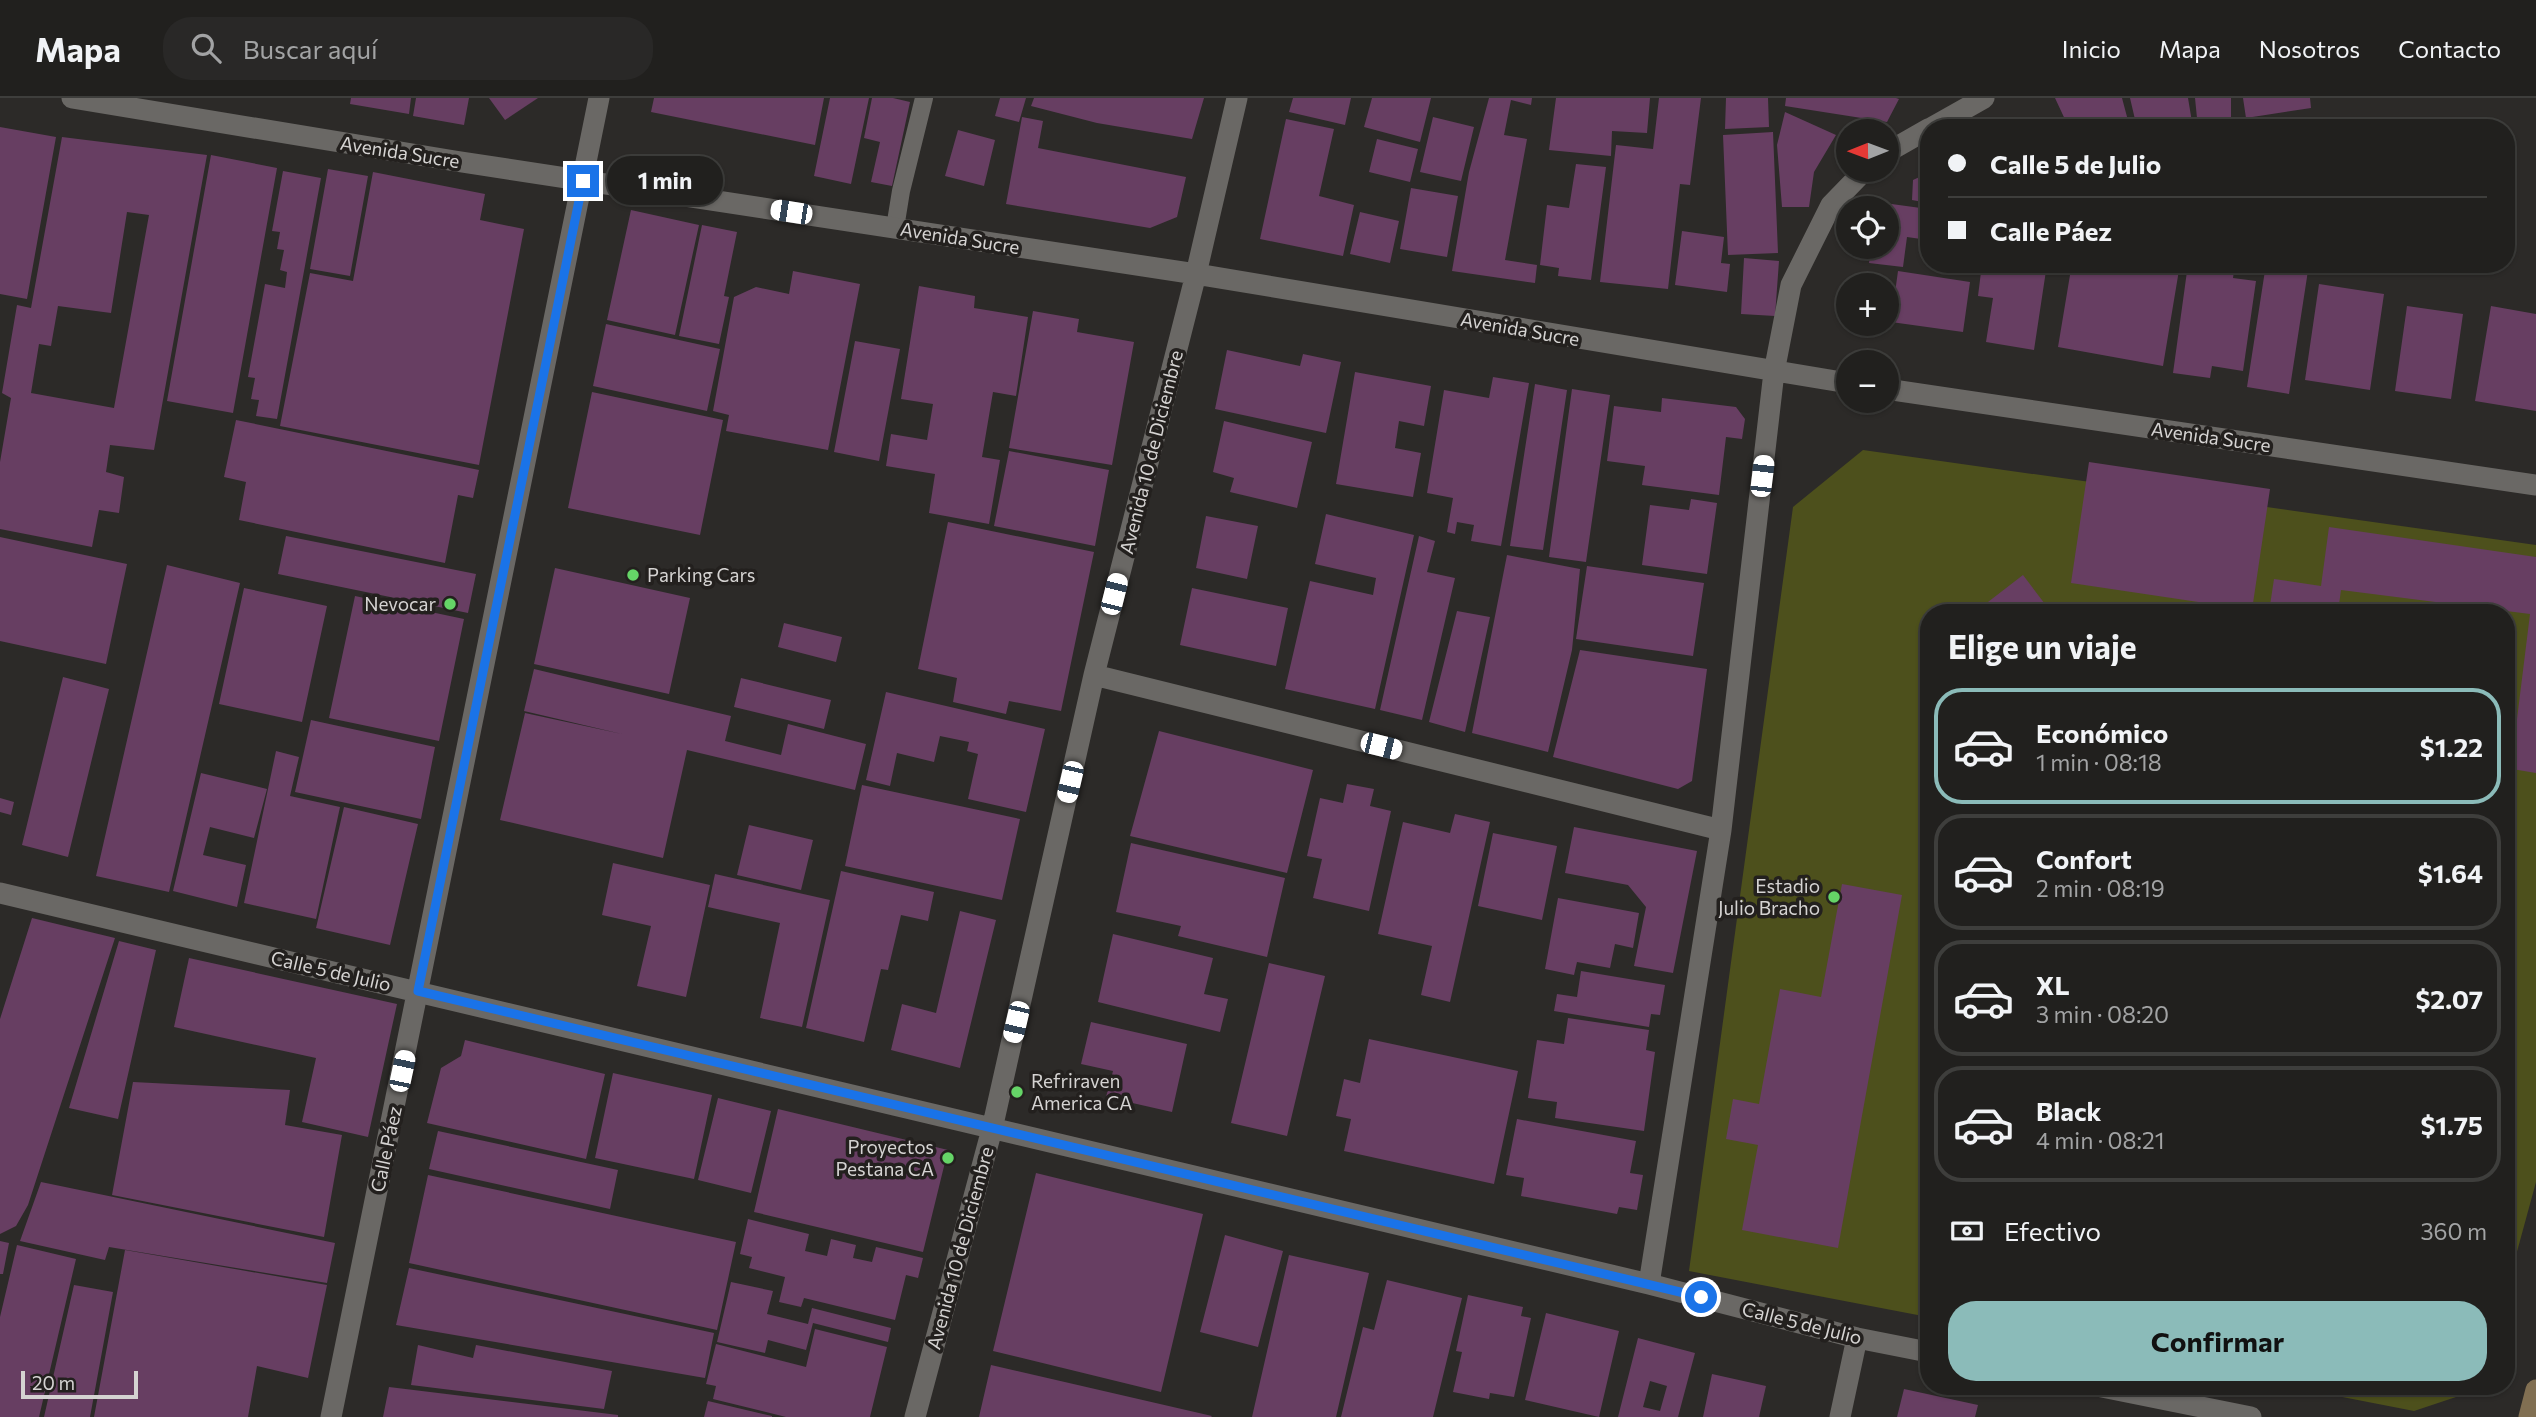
<!DOCTYPE html>
<html lang="es">
<meta charset="utf-8">
<style>
body{margin:0;font-family:Commissioner,sans-serif;background:#292827;color:#f1f3f6;height:100vh;display:flex;flex-direction:column;font-size:26px;white-space:nowrap}
*{box-sizing:border-box;margin:0}
p{font-size:23px;color:#a2a3a4}
.icon{flex:none;width:38px;height:38px;fill:none;stroke:currentColor;stroke-width:2;stroke-linecap:round;stroke-linejoin:round}
.map{position:relative;flex:1;overflow:hidden}
.panel{position:absolute;left:1920px;top:506px;width:595px;height:791px;display:flex;flex-direction:column;background:#21201e;border-radius:28px;box-shadow:0 2px 5px #0004,0 0 0 2px #3e3e3c}
.panel>*{flex:none}
.banner{position:absolute;left:1920px;top:21px;width:595px;height:154px;border-radius:28px;box-shadow:0 2px 5px #0004,0 0 0 2px #3e3e3c;display:grid;align-content:center;height:154px;padding:0 28px;background:#21201e}
.needle{width:46px;rotate:269deg}
.buttons{position:absolute;left:1836px;top:21px;display:grid;gap:14px}
.buttons a{display:grid;place-items:center;width:63px;height:63px;border-radius:50%;background:#21201e;box-shadow:0 2px 5px #0004,0 0 0 2px #3e3e3c;font-size:35px}
.scale{position:absolute;left:21px;bottom:18px;width:117px;box-sizing:border-box;padding-left:7px;border:4px solid #d5d3d2;border-top:0;font-size:19px;line-height:24px;white-space:nowrap;color:#d5d3d2;-webkit-text-stroke:5px #23201e;paint-order:stroke}
.end{position:absolute;width:32px;height:32px;margin:-16px;border:9px solid #1a73e8;background:#fff;box-shadow:0 0 0 4px #fff}
.from{border-radius:50%}
.bubble{position:absolute;height:49px;border-radius:24px;background:#21201e;box-shadow:0 2px 5px #0004,0 0 0 2px #3e3e3c;font-size:23px;font-weight:700;line-height:49px;text-align:center}
.car{position:absolute;width:21px;height:42px;margin:-21px -10px;border-radius:9px;box-shadow:0 0 5px 2px #0007;background:linear-gradient(#fff 24%,#345 0 40%,#fff 0 76%,#345 0 86%,#fff 0)}
.banner b{display:flex;align-items:center;gap:24px;height:66px;font-size:26px}
.banner b+b{border-top:2px solid #3e3e3c}
.banner i{width:18px;height:18px;background:#f1f3f6}
ul{padding:0;list-style:none}
li{display:flex;align-items:center;gap:21px;height:116px;margin:0 14px 10px;padding:0 14px;border:4px solid #3e3e3c;border-radius:28px}
li div{flex:1}
li b{display:block;font-size:26px}
li em{font-style:normal;font-weight:700}
li.on{border-color:#8bbbb9}
li>.icon{width:63px;height:63px;stroke-width:1.5}
h2{padding:0 28px;font-size:32px;line-height:84px}
.pay{display:flex;align-items:center;gap:18px;height:77px;padding:0 28px;font-size:26px}
.pay p{margin-inline-start:auto}
.action{display:flex;gap:14px;margin-top:auto;padding:14px 28px}
.action a{flex:1;height:80px;border-radius:28px;background:#8bbbb9;color:#111;font-size:28px;font-weight:700;line-height:80px;text-align:center}
header{display:flex;align-items:center;gap:42px;box-sizing:border-box;height:98px;padding:0 35px;background:#21201e;border-bottom:2px solid #3e3e3c}
header strong{font-size:33px}
nav{display:flex;gap:38px;margin-inline-start:auto;font-size:24px}
.search{width:490px;height:63px;background:#292827;display:flex;align-items:center;gap:18px;box-sizing:border-box;padding:0 24px;border-radius:28px;color:#a2a3a4;font-size:26px}
.map>svg:first-child{display:block}
.green{fill:#4d501c}
.building{fill:#673e62;fill-rule:evenodd}
.lines{fill:none;stroke-linecap:round;stroke-linejoin:round}
.lane{stroke:#6a6865;stroke-width:18}
.street{stroke:#6a6865;stroke-width:21}
.secondary{stroke:#816f52;stroke-width:21}
.route{stroke:#1a73e8;stroke-width:9}
.poi-dot{fill:#65d467;stroke:#23201e;stroke-width:2.5}
.labels{text-anchor:middle;stroke-width:7;stroke-linejoin:round;paint-order:stroke}
.street-label{font-size:19px;fill:#d5d3d2;stroke:#23201e}
.poi-label{font-size:19px;fill:#d5d3d2;stroke:#23201e;text-anchor:end}
</style>
<header>
<strong>Mapa</strong>
<div class="search"><svg class="icon" aria-label="search" viewBox="0 0 24 24"><circle cx="10" cy="10" r="6"/><path d="M15 15l6 6"/></svg>Buscar aquí</div>
<nav><a>Inicio</a><a>Mapa</a><a>Nosotros</a><a>Contacto</a></nav>
</header>
<div class="map">
<svg width="2536" height="1319" viewBox="0 0 2536 1319">
<rect width="100%" height="100%" fill="#2c2a28"/>
<!-- green -->
<path class="green" d="M1863 352 2536 447V1084L2506 1194V514H1928V1219L1689 1173 1793 409Z
M2286 1288H2480V1291L2414 1313Z"/>
<!-- building -->
<path class="building" d="M351 0H411L409 16 350 6Z
M416 0H469L464 27 413 18Z
M489 0H538L505 22Z
M654 0H824L815 47 651 14Z
M830 0H869L851 86 814 78Z
M872 0H893L910 4 892 88 871 84 880 44 864 40Z
M1000 0H1026L1019 24 995 18Z
M1034 0H1204L1192 41 1097 25 1031 8Z
M1293 0H1351L1345 27 1289 14Z
M1372 0H1431L1420 44 1364 29Z
M1489 0H1532L1531 7 1511 2 1504 37 1527 41 1505 162 1537 167 1535 185 1452 173 1469 74Z
M1556 0H1650L1647 35 1612 33 1611 58 1549 52Z
M1659 0H1701L1690 87 1680 86 1668 191 1600 184 1616 47 1653 51Z
M1726 0H1768L1769 29 1725 31Z
M1786 0H1896L1899 1 1887 24 1785 8Z
M2055 0H2122L2130 30H2069Z
M2130 0H2188L2193 30H2137Z
M2195 0H2231V28L2198 30Z
M2243 0H2310L2311 10 2246 20Z
M1785 14 1836 37 1814 74 1809 109H1782L1777 47Z
M1022 19 1043 23 1038 50 1186 79 1177 119 1150 130 1006 106Z
M1433 19 1474 29 1461 83 1420 74Z
M1286 21 1334 31 1319 98 1354 107 1343 158 1260 141Z
M0 29 56 39 27 201 0 196Z
M958 32 995 42 984 88 945 78Z
M1773 34 1778 155 1728 157 1723 37Z
M62 39 207 57 154 352 110 347 106 374 124 379 119 415 99 412 92 449 0 431V364L11 300 2 295 17 207 31 210ZM127 114 149 117 114 310 31 295 39 246 51 248 58 208 111 215Z
M1377 41 1418 51 1410 84 1369 74Z
M211 57 277 70 233 315 167 303Z
M1576 66 1606 69 1591 182 1558 178 1559 170 1540 167 1547 107 1569 110Z
M328 71 368 78 350 178 310 171Z
M283 73 321 80 277 321 256 318 259 302 251 301 255 280 248 279 265 186 285 190 287 174 280 172 284 152 277 151 280 134 272 133Z
M373 74 485 96 480 122 524 131 479 367 280 328 310 175 353 183Z
M1928 75V105L1912 102 1913 82Z
M1411 90 1458 98 1447 159 1400 151Z
M1877 104 1928 111V142L1907 139 1903 169 1869 165 1871 149H1886V110H1876Z
M631 112 699 127 675 237 607 222Z
M1360 114 1399 123 1390 165 1350 156Z
M702 127 737 134 724 198 729 199 719 246 679 238Z
M1682 133 1724 139 1721 165 1730 166 1727 194 1675 187Z
M1744 160 1779 163 1775 218 1741 216Z
M1982 166H2047L2034 252 1986 244 1993 200 1978 198Z
M2054 166H2180L2163 268 2058 249 2071 171Z
M2188 166H2235L2233 180 2256 183 2243 273 2212 268 2210 280 2173 275Z
M2266 166H2309L2289 296 2247 289Z
M793 173 860 186 828 352 726 333 729 317 713 313 734 199 756 189 789 196Z
M1898 173 1970 184 1963 234 1891 224Z
M2319 186 2384 196 2370 292 2305 282Z
M919 188 975 198 974 210 1028 219 1016 298 993 294 982 359 1000 362 989 426 929 415 935 376 886 368 891 336 927 342 933 306 901 301Z
M2407 208 2463 216 2451 301 2395 293Z
M2491 208 2536 216V313L2475 303Z
M1033 213 1079 221 1077 234 1134 244 1112 367 1009 350Z
M606 226 720 251 707 313 593 288Z
M855 243 900 251 879 363 834 354Z
M1227 252 1300 268 1303 256 1341 264 1326 335 1215 311Z
M1355 274 1431 288 1424 328 1399 323 1395 350 1421 355 1413 399 1336 386Z
M1493 279 1529 285 1501 448 1471 443 1474 427 1457 424 1455 436 1447 434 1453 400 1427 395 1444 292 1489 300Z
M1535 286 1567 292 1543 452 1510 448Z
M1572 291 1610 297 1586 464 1549 459Z
M592 294 723 322 700 437 568 410Z
M1662 300 1736 309 1745 321 1742 341 1726 339 1719 397 1642 387 1645 368 1607 363 1614 308 1661 314Z
M236 322 479 372 473 400 458 397 445 465 239 422 246 384 224 379Z
M1224 323 1312 344 1297 410 1230 394 1234 380 1213 374Z
M1009 353 1109 372 1095 448 994 428Z
M2089 364 2270 391 2252 512 2071 485Z
M1691 401 1717 405 1707 476 1642 467 1650 407 1689 412Z
M1326 416 1414 437 1375 611 1285 591 1310 483 1373 497 1376 480 1315 466Z
M1206 418 1258 428 1247 481 1196 470Z
M948 424 1094 454 1061 613 1009 603 1006 616 953 604 957 580 918 571Z
M2329 429 2536 459V675L2506 670V619L2517 621 2530 516 2341 492 2338 514H2269L2274 481 2321 488Z
M286 438 476 476 468 515 278 476Z
M1419 438 1435 443 1427 474 1455 480 1422 622 1380 612Z
M0 439 127 466 106 566 0 543Z
M1507 457 1580 471 1572 552 1548 654 1472 635Z
M167 467 240 485 169 794 96 778Z
M1587 468 1704 485 1693 558 1576 541Z
M555 470 690 500 669 596 534 566Z
M2023 477 2051 514H1975Z
M244 490 327 508 302 624 219 606Z
M1192 490 1288 510 1276 568 1180 547Z
M355 498 464 521 439 643 329 620Z
M1457 513 1490 519 1465 634 1429 624Z
M784 525 842 539 836 564 778 549Z
M1580 552 1707 571 1692 683 1678 691 1553 659Z
M534 571 731 618 725 643 781 657 788 626 866 646 855 692 687 652 663 760 500 722 525 615 622 636 524 613Z
M63 579 109 591 68 759 22 747Z
M741 580 831 602 824 631 734 609Z
M886 594 1045 631 1026 714 968 701 978 656 967 653 969 644 940 638 934 664 897 655 890 688 866 682Z
M311 622 435 649 421 721 295 694Z
M1159 633 1313 672 1287 775 1130 738Z
M276 653 299 659 290 698 340 709 316 821 244 805Z
M201 675 267 691 254 740 210 729 203 757 246 767 237 809 173 793Z
M1347 686 1374 691 1370 708 1391 713 1369 813 1313 800 1322 761 1307 758 1320 700 1343 705Z
M862 687 1020 721 1002 802 845 768Z
M0 700 14 704 11 717 0 714Z
M344 709 418 726 390 847 316 830Z
M1455 716 1490 724 1450 904 1421 897 1432 848 1378 836 1403 724 1450 735Z
M749 727 813 742 801 792 737 777Z
M1574 729 1697 753 1673 875 1634 868 1646 809 1628 787 1565 775Z
M1493 735 1557 748 1542 822 1478 808Z
M1131 745 1285 780 1267 859 1178 838 1181 828 1116 814Z
M613 765 710 787 686 899 637 888 651 828 602 817Z
M841 773 934 794 928 823 901 817 888 872 881 871 864 944 806 930Z
M715 776 830 802 802 929 760 920 780 825 708 809Z
M1842 786 1902 797 1838 1150 1742 1132 1758 1047 1726 1041 1733 1001 1759 1006 1780 891 1821 899Z
M1558 800 1639 815 1633 850 1615 846 1610 870 1577 864 1574 877 1545 871Z
M960 813 996 822 960 970 891 952 902 906 936 915Z
M32 820 115 840 28 1107 16 1128 0 1136V921Z
M1113 836 1213 860 1204 896 1228 901 1220 934 1098 904Z
M119 843 156 852 118 1021 69 1010Z
M189 860 397 906 368 1039 302 1024 316 960 174 929Z
M1269 865 1325 878 1287 1038 1231 1025Z
M1581 873 1665 887 1660 917 1651 916 1649 929 1554 913 1557 896 1577 899Z
M1568 920 1649 932 1646 952 1655 954 1644 1033 1555 1020 1557 1004 1528 1000 1537 942 1564 946Z
M1091 924 1187 946 1172 1014 1106 999 1113 973 1081 966Z
M1369 941 1518 973 1494 1086 1344 1053 1351 1021 1336 1018 1344 981 1360 985Z
M465 942 605 976 586 1061 427 1025 441 970 461 958Z
M613 975 712 997 694 1081 595 1060Z
M133 984 290 992 285 1027 342 1037 324 1139 112 1097Z
M718 1000 771 1013 751 1095 698 1082Z
M778 1011 948 1052 923 1154 754 1114Z
M1517 1021 1636 1043 1630 1075 1643 1077 1637 1112 1619 1109 1617 1116 1521 1098 1524 1080 1506 1077Z
M438 1033 618 1072 610 1111 429 1071Z
M1036 1075 1203 1116 1161 1294 993 1253Z
M428 1077 736 1144 717 1232 409 1165Z
M41 1084 335 1145 327 1185 109 1149 105 1162 20 1143Z
M748 1121 809 1136 805 1153 827 1158 831 1141 856 1147 853 1160 872 1164 876 1149 923 1160 918 1180 906 1177 895 1222 804 1200 801 1209 779 1204 785 1179 749 1170 752 1159 740 1156Z
M1225 1137 1283 1153 1258 1249 1200 1234Z
M0 1143 9 1145 3 1176H0Z
M17 1147 76 1161 39 1319H0V1219Z
M125 1152 327 1187 308 1280 257 1268 248 1319H94Z
M1289 1157 1369 1175 1336 1319H1252Z
M409 1170 714 1235 705 1280 396 1227Z
M1387 1182 1462 1200 1433 1319H1341L1363 1229 1374 1232Z
M731 1184 773 1193 767 1216 808 1226 812 1210 891 1230 888 1244 813 1225 806 1252 768 1242 765 1255 717 1244Z
M74 1187 113 1194 90 1319H44Z
M1468 1197 1523 1209 1521 1218 1531 1220 1514 1299 1490 1295 1489 1301 1453 1294 1462 1254 1456 1253Z
M1546 1215 1619 1233 1599 1319 1525 1302Z
M815 1231 887 1249 870 1319H786L713 1301 716 1288 706 1286 716 1246 806 1269Z
M1638 1240 1695 1255 1678 1319H1618ZM1650 1283 1667 1288 1660 1313 1643 1309Z
M418 1247 473 1260 476 1247 612 1273 604 1311 411 1287Z
M991 1267 1212 1318 1211 1319H979Z
M1712 1276 1766 1288 1759 1319H1703Z
M389 1289 618 1317V1319H383Z
M1904 1291 1978 1307 1975 1319H1897Z
M708 1303 772 1318V1319H704Z"/>
<g class="lines">
<!-- lane -->
<path class="lane" d="M895 130 901 93 924 0"/>
<!-- street -->
<path class="street" d="M72 0 455 63 1196 176 1848 285
M1931 30 1984 0
M1886 55 1928 31
M1886 291 2536 387
M1094 577 1721 732
M0 795 1649 1186 1857 1240 1928 1254
M1649 1186 1721 732 1774 274 1791 187 1831 107 1865 72
M2097 1288 2251 1319
M331 1319 599 0
M915 1319 992 1031 1094 577 1196 176 1237 0
M1840 1319 1857 1240"/>
<!-- secondary -->
<path class="secondary" d="M2529 1319 2536 1292"/>
</g>
<g class="lines">
<!-- route -->
<path class="route" d="M583 83 418 893 1701 1199"/>
</g>
<!-- markers -->
<g class="poi-dot">
<circle cx="633" cy="477" r="7"/>
<circle cx="450" cy="506" r="7"/>
<circle cx="1834" cy="799" r="7"/>
<circle cx="1017" cy="994" r="7"/>
<circle cx="948" cy="1060" r="7"/>
</g>
<g class="labels">
<!-- street labels -->
<g class="street-label">
<text transform="translate(400 54) rotate(9)" y="7">Avenida Sucre</text>
<text transform="translate(960 140) rotate(9)" y="7">Avenida Sucre</text>
<text transform="translate(1520 231) rotate(10)" y="7">Avenida Sucre</text>
<text transform="translate(2211 339) rotate(8)" y="7">Avenida Sucre</text>
<text transform="translate(1151 354) rotate(-76)" y="7">Avenida 10 de Diciembre</text>
<text transform="translate(331 873) rotate(13)" y="7">Calle 5 de Julio</text>
<text transform="translate(386 1051) rotate(-78)" y="7">Calle Páez</text>
<text transform="translate(960 1150) rotate(-75)" y="7">Avenida 10 de Diciembre</text>
<text transform="translate(1802 1225) rotate(14)" y="7">Calle 5 de Julio</text>
</g>
<!-- poi labels -->
<g class="poi-label">
<text x="647" y="484" text-anchor="start">Parking Cars</text>
<text x="436" y="513">Nevocar</text>
<text x="1820" y="795">Estadio<tspan x="1820" dy="22">Julio Bracho</tspan></text>
<text x="1031" y="990" text-anchor="start">Refriraven<tspan x="1031" dy="22">America CA</tspan></text>
<text x="934" y="1056">Proyectos<tspan x="934" dy="22">Pestana CA</tspan></text>
</g>
</g>
</svg>
<div class="buttons">
<a><svg class="needle" viewBox="-14 -14 28 28"><path d="M0-13l5 13h-10z" fill="#e53935"/><path d="M0 13l5-13h-10z" fill="#a2a3a4"/></svg></a>
<a><svg class="icon" aria-label="locate" viewBox="0 0 24 24"><circle cx="12" cy="12" r="6"/><path d="M12 2v4M12 18v4M2 12h4M18 12h4"/></svg></a>
<a>+</a>
<a>−</a>
</div>
<div class="scale">20 m</div>
<i class="end from" style="left:1701px;top:1199px"></i>
<i class="end" style="left:583px;top:83px"></i>
<div class="bubble" style="left:607px;top:58px;width:116px">1 min</div>
<i class="car" style="left:791px;top:114px;rotate:279deg"></i>
<i class="car" style="left:1762px;top:378px;rotate:7deg"></i>
<i class="car" style="left:1114px;top:496px;rotate:14deg"></i>
<i class="car" style="left:1381px;top:648px;rotate:104deg"></i>
<i class="car" style="left:1070px;top:684px;rotate:193deg"></i>
<i class="car" style="left:1016px;top:924px;rotate:193deg"></i>
<i class="car" style="left:402px;top:973px;rotate:12deg"></i>
<div class="banner">
<b><i class="from"></i>Calle 5 de Julio</b>
<b><i></i>Calle Páez</b>
</div>
<section class="panel">
<h2>Elige un viaje</h2>
<ul>
<li class="on"><svg class="icon" aria-label="car" viewBox="0 0 24 24"><path d="M5 17H2v-5l4-1 3-4h7l3 4 3 1v5h-3M9 17h6M6 11h13"/><circle cx="7" cy="17" r="2"/><circle cx="17" cy="17" r="2"/></svg><div><b>Económico</b><p>1 min · 08:18</p></div><em>$1.22</em></li>
<li><svg class="icon" aria-label="car" viewBox="0 0 24 24"><path d="M5 17H2v-5l4-1 3-4h7l3 4 3 1v5h-3M9 17h6M6 11h13"/><circle cx="7" cy="17" r="2"/><circle cx="17" cy="17" r="2"/></svg><div><b>Confort</b><p>2 min · 08:19</p></div><em>$1.64</em></li>
<li><svg class="icon" aria-label="car" viewBox="0 0 24 24"><path d="M5 17H2v-5l4-1 3-4h7l3 4 3 1v5h-3M9 17h6M6 11h13"/><circle cx="7" cy="17" r="2"/><circle cx="17" cy="17" r="2"/></svg><div><b>XL</b><p>3 min · 08:20</p></div><em>$2.07</em></li>
<li><svg class="icon" aria-label="car" viewBox="0 0 24 24"><path d="M5 17H2v-5l4-1 3-4h7l3 4 3 1v5h-3M9 17h6M6 11h13"/><circle cx="7" cy="17" r="2"/><circle cx="17" cy="17" r="2"/></svg><div><b>Black</b><p>4 min · 08:21</p></div><em>$1.75</em></li>
</ul>
<div class="pay"><svg class="icon" aria-label="cash" viewBox="0 0 24 24"><path d="M3 7h18v10H3z"/><circle cx="12" cy="12" r="2"/></svg>Efectivo<p>360 m</p></div>
<div class="action"><a>Confirmar</a></div>
</section>
</div>
